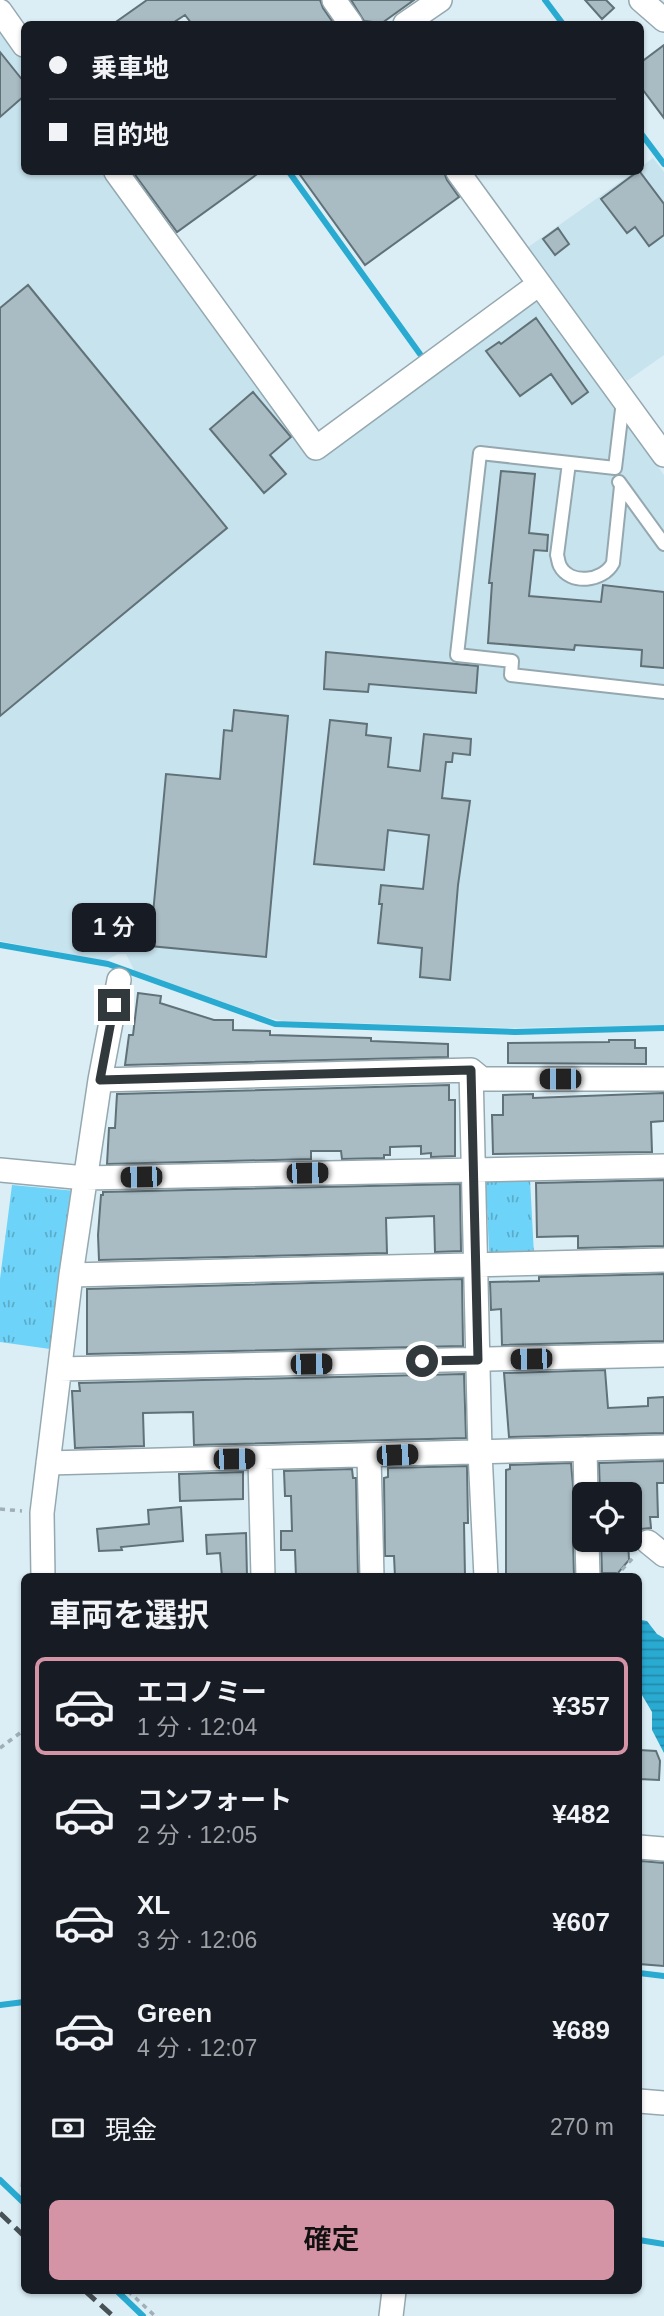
<!DOCTYPE html>
<html lang="ja">
<meta charset="utf-8">
<style>
body{margin:0;font-family:Helvetica,"Noto Sans JP",sans-serif;background:#20242c;color:#f1f3f6;height:100vh;display:flex;flex-direction:column;font-size:26px;white-space:nowrap}
*{box-sizing:border-box;margin:0}
p{font-size:23px;color:#9ea1a6}
.icon{flex:none;width:38px;height:38px;fill:none;stroke:currentColor;stroke-width:2;stroke-linecap:round;stroke-linejoin:round}
.map{position:relative;flex:1;overflow:hidden}
.drawer{position:absolute;left:21px;top:1573px;width:621px;height:721px;display:flex;flex-direction:column;background:#171b24;border-radius:10px;box-shadow:0 2px 5px #0004}
.drawer>*{flex:none}
.banner{position:absolute;left:21px;top:21px;width:623px;height:154px;border-radius:10px;box-shadow:0 2px 5px #0004;display:grid;align-content:center;height:154px;padding:0 28px;background:#171b24}
.tools{position:absolute;left:572px;top:1482px;display:grid;gap:14px}
.tools a{display:grid;place-items:center;width:70px;height:70px;border-radius:10px;background:#171b24;box-shadow:0 2px 5px #0004;font-size:35px}
.end{position:absolute;width:32px;height:32px;margin:-16px;border:9px solid #32393c;background:#fff;box-shadow:0 0 0 4px #fff}
.from{border-radius:50%}
.bubble{position:absolute;height:49px;border-radius:10px;background:#171b24;box-shadow:0 2px 5px #0004;font-size:23px;font-weight:600;line-height:49px;text-align:center}
.car{position:absolute;width:21px;height:42px;margin:-21px -10px;border-radius:9px;box-shadow:0 0 5px 2px #0007;background:linear-gradient(#222 24%,#8ab4d8 0 40%,#222 0 76%,#8ab4d8 0 86%,#222 0)}
.banner b{display:flex;align-items:center;gap:24px;height:66px;font-size:26px}
.banner b+b{border-top:2px solid #363941}
.banner i{width:18px;height:18px;background:#f1f3f6}
ul{padding:0;list-style:none}
li{display:flex;align-items:center;gap:21px;height:98px;margin:0 14px 10px;padding:0 14px;border:4px solid transparent;border-radius:10px}
li div{flex:1}
li b{display:block;font-size:26px}
li em{font-style:normal;font-weight:600}
li.current{border-color:#d594a5}
li>.icon{width:63px;height:63px;stroke-width:1.5}
h2{padding:0 28px;font-size:32px;line-height:84px}
.pay{display:flex;align-items:center;gap:18px;height:77px;padding:0 28px;font-size:26px}
.pay p{margin-inline-start:auto}
.primary-button{display:flex;gap:14px;margin-top:auto;padding:14px 28px}
.primary-button a{flex:1;height:80px;border-radius:10px;background:#d594a5;color:#111;font-size:28px;font-weight:600;line-height:80px;text-align:center}
.map>svg:first-child{display:block}
.built{fill:#c7e3ee}
.grass{fill:url(#grass-tufts)}
.water{fill:url(#water-rules)}
.lines{fill:none;stroke-linecap:round;stroke-linejoin:round}
.stream{stroke:#29aad1;stroke-width:6}
.building{fill:#a9bcc3;stroke:#607178;stroke-width:2}
.service-casing{stroke:#95a8af;stroke-width:16}
.minor-casing{stroke:#95a8af;stroke-width:26}
.path{stroke:#a0afb6;stroke-width:3.5;stroke-dasharray:5 5;stroke-linecap:butt}
.service{stroke:#fff;stroke-width:12}
.minor{stroke:#fff;stroke-width:23}
.rail{stroke:#485155;stroke-width:5;stroke-dasharray:14 7;stroke-linecap:butt}
.route{stroke:#32393c;stroke-width:9}
</style>
<div class="map">
<svg width="664" height="2316" viewBox="0 0 664 2316">
<defs>
<pattern id="grass-tufts" width="24" height="20" patternUnits="userSpaceOnUse" patternTransform="scale(1.75)"><rect width="24" height="20" fill="#6ed3f8"/><path d="M3 7l-1-3M5 7V3M7 7l1-3M15 17l-1-3M17 17v-4M19 17l1-3" fill="none" stroke="#5bacca"/></pattern>
<pattern id="water-rules" width="6" height="5" patternUnits="userSpaceOnUse" patternTransform="scale(1.75)"><rect width="6" height="5" fill="#29aad1"/><path d="M0 2.5h6" fill="none" stroke="#248bab"/></pattern>
</defs>
<rect width="100%" height="100%" fill="#dbeef6"/>
<!-- built -->
<path class="built" d="M0 26 24 60V172H105L312 459 528 299 539 301 664 475V1025L511 1028 283 1021 269 1018 135 972 126 954H118L105 961 0 941Z
M653 158 664 172V355L627 381 524 250 634 172H640L641 167Z"/>
<!-- grass -->
<path class="grass" d="M490 1179H530L534 1255 495 1257 489 1251 486 1184Z
M12 1185 76 1191 57 1350 0 1342V1279Z"/>
<!-- water -->
<path class="water" d="M641 1620 647 1621 657 1634 664 1638V1753L652 1730V1712L639 1690V1625Z"/>
<g class="lines">
<!-- stream -->
<path class="stream" d="M545 0 563 24
M640 132 664 164
M289 172 420 354
M0 945 108 964 275 1024 515 1032 664 1028
M639 1973 664 1976
M0 2005 24 2002
M0 2180 24 2203
M639 2240 664 2244
M117 2291 143 2316"/>
</g>
<!-- building -->
<path class="building" d="M147 0H320L323 8 334 24H192L185 15 171 24H113Z
M351 0H414L382 23 364 21Z
M585 0H606L614 8 602 19Z
M664 45V118L640 86V63Z
M0 52 24 82V96L0 117Z
M133 172H260L177 232Z
M298 172H444L447 180 459 197 365 265Z
M637 172H640L664 204V235L649 246 635 227 627 233 601 199Z
M558 228 569 244 555 255 543 239Z
M28 285 227 528 0 716V308Z
M536 318 588 392 572 404 551 374 520 396 486 351 499 342 501 344Z
M253 392 291 437 270 455 286 474 264 493 210 429Z
M501 471 535 474 529 533 548 535 547 551 534 550 529 596 601 602 603 585 664 592V668L641 666 642 650 575 645 574 650 488 643 492 583H489Z
M326 652 478 666 476 693 369 684 368 692 324 689Z
M234 710 288 716 266 957 150 946 166 774 220 779 224 730 232 731Z
M330 720 367 724 366 735 391 738 388 767 420 771 424 734 471 739 470 755 453 753 452 762H446L442 798 470 801 458 885 450 980 420 977 422 948 378 943 382 904H379L381 885 423 889 429 835 388 830 384 870 314 864Z
M138 993 161 996 160 1003 214 1020H233V1030L270 1031V1035L371 1038V1041L448 1044V1057L125 1065 129 1035H133Z
M609 1040H635V1048H646V1064L508 1063V1043L609 1042Z
M449 1085V1100H455V1156L431 1157V1153L421 1154V1146L390 1147V1155H384V1158L342 1159 341 1151H311V1159L107 1164 109 1128H115L117 1094Z
M664 1093V1121L651 1122 652 1152 493 1154 492 1115H503V1095L533 1094V1098Z
M664 1180V1246L578 1248V1236L537 1237 536 1183Z
M460 1184 461 1251 435 1252 434 1216 386 1218 387 1253 99 1260 98 1235 101 1195H103V1192Z
M664 1274V1341L502 1345 501 1309 491 1310 490 1282 539 1281V1277Z
M462 1279 463 1346 87 1354V1289Z
M605 1370 608 1408 648 1406V1398L664 1397V1433L509 1437 504 1373Z
M464 1374 466 1438 194 1445 193 1412 143 1413 144 1446 75 1448 72 1391H80L79 1383Z
M664 1461V1483H657L658 1517H650L651 1528 630 1530V1494H600L599 1463Z
M571 1463 577 1531 573 1540 574 1577H506V1470L510 1469V1465Z
M467 1466 468 1523H464L465 1577H395L394 1556H385L384 1478 388 1477V1468Z
M352 1469 353 1478H356L358 1577H296L295 1550H281V1531H292L291 1496H285L284 1471Z
M243 1472V1499L180 1501 179 1474Z
M181 1507 183 1541 121 1547 122 1550 99 1551 97 1529 149 1524 148 1510Z
M246 1533 247 1577H222L220 1553 207 1554 206 1535Z
M601 1540H628L629 1560 618 1573H602Z
M639 1750 656 1751 660 1761 659 1780 639 1779Z
M641 1861 664 1863V1966L639 1964Z"/>
<g class="lines">
<defs>
<path id="service" d="M623 401 615 468 480 453 457 655 512 661 511 675 664 692
M569 463 557 555C558 558 558 562 560 566 570 585 603 582 613 563L621 486
M619 482 664 544"/>
<path id="minor" d="M334 0 351 24
M641 0 664 20
M0 11 24 45
M405 24 440 0
M116 172 316 448 539 284
M458 172 664 455
M471 1070 480 1452 486 1577
M100 1080 119 980
M0 1170 85 1178 664 1166
M71 1275 664 1260
M60 1369 664 1355
M585 1449 586 1494
M369 1456 372 1577
M260 1459 263 1577
M48 1463 664 1447
M587 1540 588 1577
M648 1542 664 1555
M43 1577 42 1513 71 1275 100 1080 471 1070 482 1079H664
M639 1847 664 1849
M639 2101 664 2103
M391 2316 394 2291"/>
</defs>
<!-- service casing -->
<use href="#service" class="service-casing"/>
<!-- minor casing -->
<use href="#minor" class="minor-casing"/>
<!-- path -->
<path class="path" d="M0 1509 22 1511
M615 1577 633 1558
M0 1748 24 1730
M24 2162 22 2191 24 2194
M128 2291 155 2316"/>
<!-- service -->
<use href="#service" class="service"/>
<!-- minor -->
<use href="#minor" class="minor"/>
<!-- rail -->
<path class="rail" d="M0 2213 24 2236
M85 2291 113 2316"/>
</g>
<g class="lines">
<!-- route -->
<path class="route" d="M114 1005 100 1080 471 1070 478 1360 422 1361"/>
</g>
</svg>
<div class="tools">
<a><svg class="icon" aria-label="locate" viewBox="0 0 24 24"><circle cx="12" cy="12" r="6"/><path d="M12 2v4M12 18v4M2 12h4M18 12h4"/></svg></a>
</div>
<i class="end from" style="left:422px;top:1361px"></i>
<i class="end" style="left:114px;top:1005px"></i>
<div class="bubble" style="left:72px;top:903px;width:84px">1 分</div>
<i class="car" style="left:560px;top:1079px;rotate:270deg"></i>
<i class="car" style="left:307px;top:1173px;rotate:89deg"></i>
<i class="car" style="left:141px;top:1177px;rotate:269deg"></i>
<i class="car" style="left:531px;top:1359px;rotate:269deg"></i>
<i class="car" style="left:311px;top:1364px;rotate:89deg"></i>
<i class="car" style="left:397px;top:1455px;rotate:88deg"></i>
<i class="car" style="left:234px;top:1459px;rotate:89deg"></i>
<div class="banner">
<b><i class="from"></i>乗車地</b>
<b><i></i>目的地</b>
</div>
<section class="drawer">
<h2>車両を選択</h2>
<ul>
<li class="current"><svg class="icon" aria-label="car" viewBox="0 0 24 24"><path d="M5 17H2v-5l4-1 3-4h7l3 4 3 1v5h-3M9 17h6M6 11h13"/><circle cx="7" cy="17" r="2"/><circle cx="17" cy="17" r="2"/></svg><div><b>エコノミー</b><p>1 分 · 12:04</p></div><em>¥357</em></li>
<li><svg class="icon" aria-label="car" viewBox="0 0 24 24"><path d="M5 17H2v-5l4-1 3-4h7l3 4 3 1v5h-3M9 17h6M6 11h13"/><circle cx="7" cy="17" r="2"/><circle cx="17" cy="17" r="2"/></svg><div><b>コンフォート</b><p>2 分 · 12:05</p></div><em>¥482</em></li>
<li><svg class="icon" aria-label="car" viewBox="0 0 24 24"><path d="M5 17H2v-5l4-1 3-4h7l3 4 3 1v5h-3M9 17h6M6 11h13"/><circle cx="7" cy="17" r="2"/><circle cx="17" cy="17" r="2"/></svg><div><b>XL</b><p>3 分 · 12:06</p></div><em>¥607</em></li>
<li><svg class="icon" aria-label="car" viewBox="0 0 24 24"><path d="M5 17H2v-5l4-1 3-4h7l3 4 3 1v5h-3M9 17h6M6 11h13"/><circle cx="7" cy="17" r="2"/><circle cx="17" cy="17" r="2"/></svg><div><b>Green</b><p>4 分 · 12:07</p></div><em>¥689</em></li>
</ul>
<div class="pay"><svg class="icon" aria-label="cash" viewBox="0 0 24 24"><path d="M3 7h18v10H3z"/><circle cx="12" cy="12" r="2"/></svg>現金<p>270 m</p></div>
<div class="primary-button"><a>確定</a></div>
</section>
</div>
